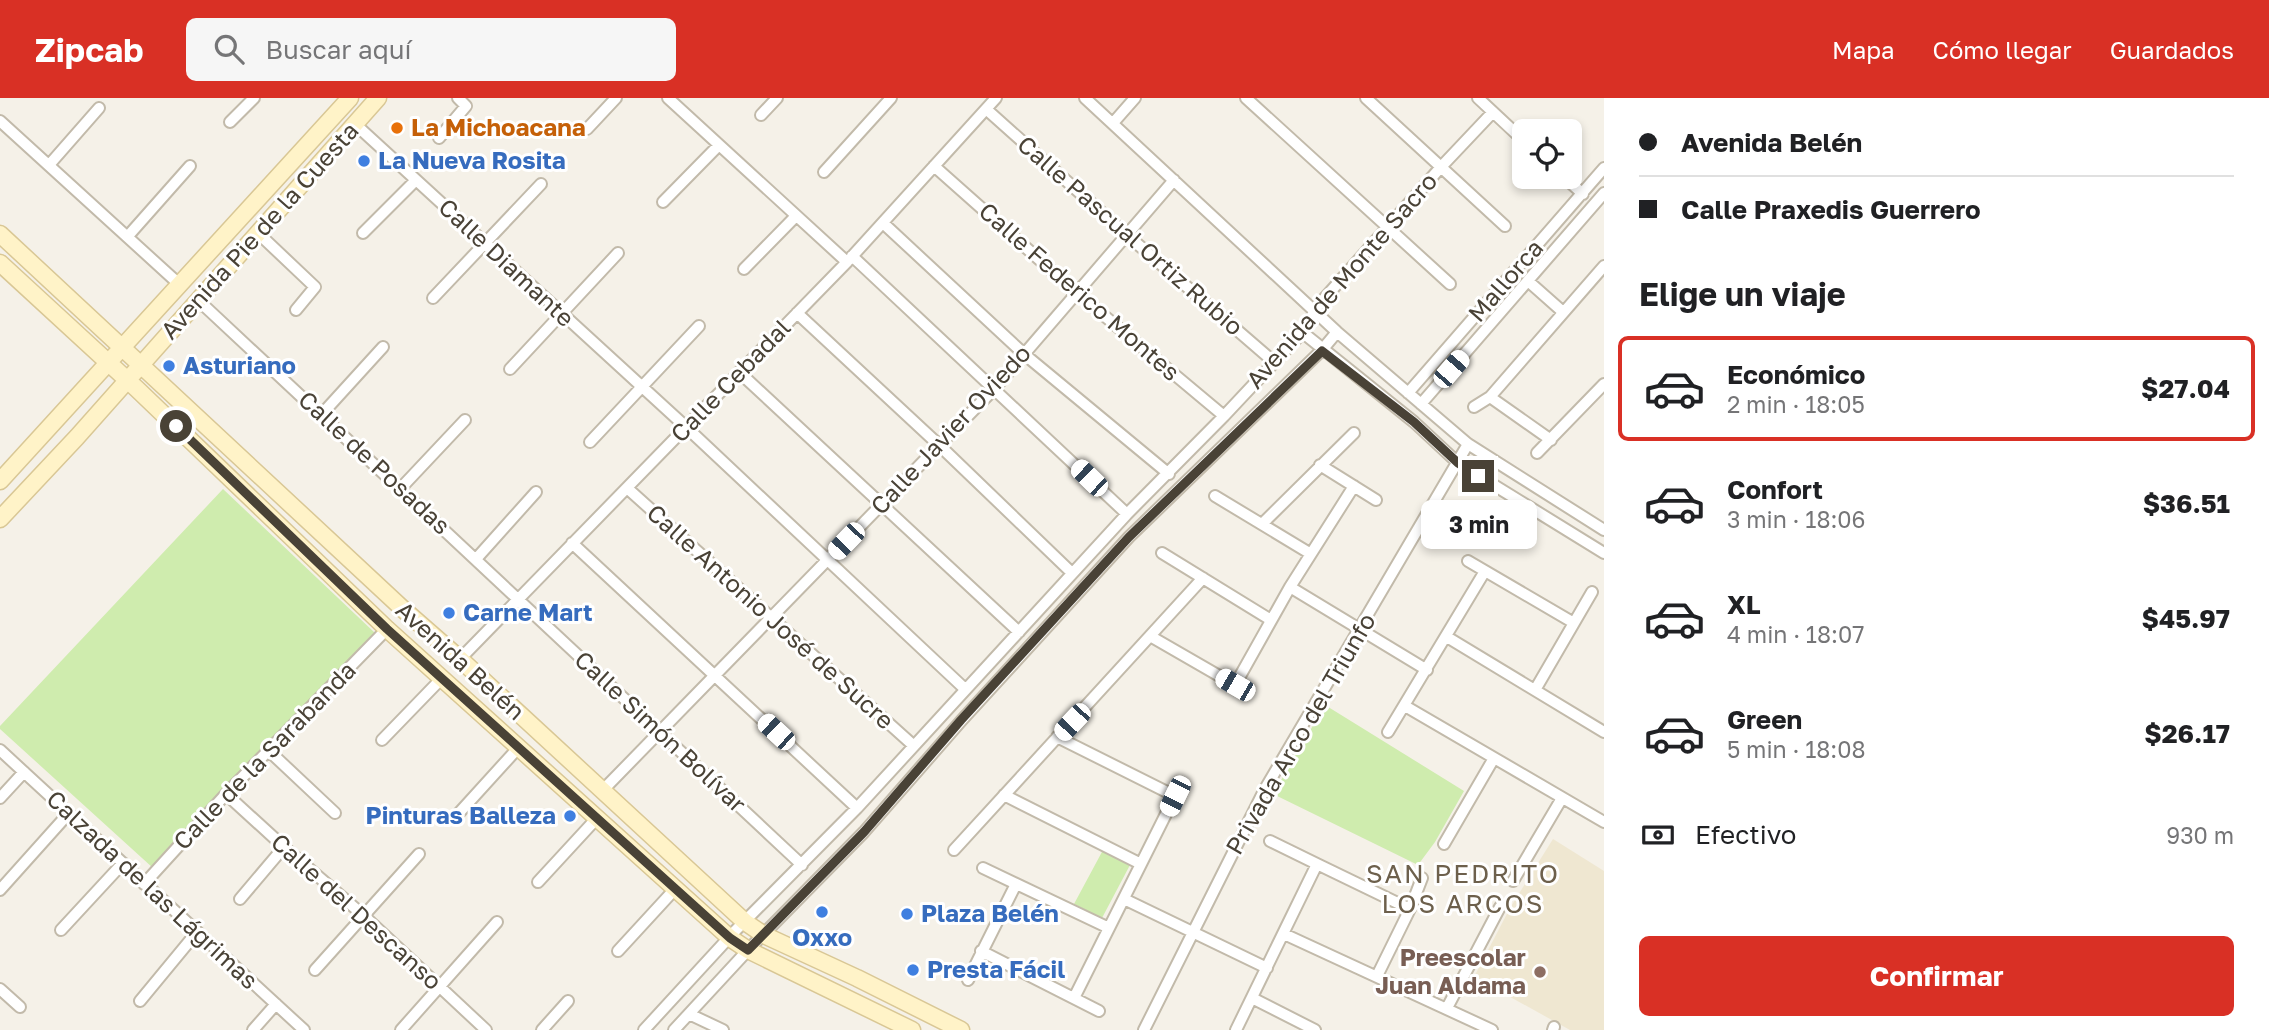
<!DOCTYPE html>
<html lang="es">
<meta charset="utf-8">
<style>
body{margin:0;font-family:"Golos Text",sans-serif;background:#f6f6f6;color:#202124;height:100vh;display:flex;flex-direction:column;font-size:26px;white-space:nowrap}
*{box-sizing:border-box;margin:0}
p{font-size:23px;color:#757577}
.icon{flex:none;width:38px;height:38px;fill:none;stroke:currentColor;stroke-width:2;stroke-linecap:round;stroke-linejoin:round}
.map{position:relative;flex:1;overflow:hidden}
.drawer{display:flex;flex-direction:column;background:#fff;width:665px}
.drawer>*{flex:none}
.banner{display:grid;align-content:center;height:154px;padding:0 35px;background:#fff}
.fabs{position:absolute;left:1512px;top:21px;display:grid;gap:14px}
.fabs a{display:grid;place-items:center;width:70px;height:70px;border-radius:10px;background:#fff;box-shadow:0 4px 10px #0003;font-size:35px}
.end{position:absolute;width:32px;height:32px;margin:-16px;border:9px solid #494236;background:#fff;box-shadow:0 0 0 4px #fff}
.from{border-radius:50%}
.bubble{position:absolute;height:49px;border-radius:10px;background:#fff;box-shadow:0 4px 10px #0003;font-size:23px;font-weight:700;line-height:49px;text-align:center}
.car{position:absolute;width:21px;height:42px;margin:-21px -10px;border-radius:9px;box-shadow:0 0 5px 2px #0007;background:linear-gradient(#fff 24%,#345 0 40%,#fff 0 76%,#345 0 86%,#fff 0)}
.banner b{display:flex;align-items:center;gap:24px;height:66px;font-size:26px}
.banner b+b{border-top:2px solid #e0e0e0}
.banner i{width:18px;height:18px;background:#202124}
ul{padding:0;list-style:none}
li{display:flex;align-items:center;gap:21px;height:105px;margin:0 14px 10px;padding:0 21px;border:4px solid transparent;border-radius:10px}
li div{flex:1}
li b{display:block;font-size:26px}
li em{font-style:normal;font-weight:700}
li.on{border-color:#d93025}
li>.icon{width:63px;height:63px;stroke-width:1.5}
h2{padding:0 35px;font-size:32px;line-height:84px}
.pay{display:flex;align-items:center;gap:18px;height:77px;padding:0 35px;font-size:26px}
.pay p{margin-inline-start:auto}
.cta{display:flex;gap:14px;margin-top:auto;padding:14px 35px}
.cta a{flex:1;height:80px;border-radius:10px;background:#d93025;color:#fff;font-size:28px;font-weight:700;line-height:80px;text-align:center}
header{display:flex;align-items:center;gap:42px;box-sizing:border-box;height:98px;padding:0 35px;background:#d93025;color:#fff}
header strong{font-size:33px}
nav{display:flex;gap:38px;margin-inline-start:auto;font-size:24px}
.search{width:490px;height:63px;background:#f6f6f6;display:flex;align-items:center;gap:18px;box-sizing:border-box;padding:0 24px;border-radius:10px;color:#757577;font-size:26px}
main{display:flex;flex:1;min-height:0}
.map>svg:first-child{display:block}
.education{fill:#efe7d1}
.green{fill:#cfecae}
.lines{fill:none;stroke-linecap:round;stroke-linejoin:round}
.street-casing{stroke:#c2baaa;stroke-width:14}
.secondary-casing{stroke:#d9c795;stroke-width:19}
.street{stroke:#fff;stroke-width:10}
.secondary{stroke:#fff3c8;stroke-width:16}
.route{stroke:#494236;stroke-width:9}
.food-dot{fill:#e8710a;stroke:#fff;stroke-width:2.5}
.shop-dot{fill:#3f7fe0;stroke:#fff;stroke-width:2.5}
.education-dot{fill:#8d6e63;stroke:#fff;stroke-width:2.5}
.labels{text-anchor:middle;stroke-width:6;stroke-linejoin:round;paint-order:stroke}
.food-label{font-size:24px;font-weight:bold;fill:#c56008;stroke:#fff;text-anchor:start}
.shop-label{font-size:24px;font-weight:bold;fill:#366cbe;stroke:#fff;text-anchor:start}
.street-label{font-size:24px;fill:#494236;stroke:#fff}
.education-label{font-size:24px;font-weight:bold;fill:#785e54;stroke:#fff;text-anchor:end}
.neighbourhood-label{font-size:26px;letter-spacing:2px;fill:#6d604c;stroke:#fff}
</style>
<header>
<strong>Zipcab</strong>
<div class="search"><svg class="icon" aria-label="search" viewBox="0 0 24 24"><circle cx="10" cy="10" r="6"/><path d="M15 15l6 6"/></svg>Buscar aquí</div>
<nav><a>Mapa</a><a>Cómo llegar</a><a>Guardados</a></nav>
</header>
<main>
<div class="map">
<svg width="1604" height="932" viewBox="0 0 1604 932">
<rect width="100%" height="100%" fill="#f5f1e8"/>
<!-- education -->
<path class="education" d="M1553 741 1604 773V932H1570L1474 879 1510 810Z"/>
<!-- green -->
<path class="green" d="M223 391 375 535 153 770 0 631V628Z
M1325 607 1464 693 1435 744 1418 767 1273 696Z
M1103 752 1130 767 1102 820 1074 806Z"/>
<g class="lines">
<defs>
<path id="street" d="M668 0 847 164
M1085 0 1337 234 1468 346 1604 432
M1246 0 1450 186
M1366 0 1505 128
M1478 0 1524 43
M986 11 1127 137 1274 264
M761 17 777 0
M0 23 179 186
M230 24 254 0
M1113 25 1135 0
M355 26 686 329 965 591
M587 31 616 0
M439 40 466 8 458 0
M49 67 99 10
M934 68 1077 195 1224 318
M824 74 891 0
M1564 79 1583 96
M663 104 719 47
M883 125 1024 256 1169 376
M258 135 315 189 296 212
M363 135 416 82
M128 138 190 68
M852 158 1127 416
M744 171 796 118
M1528 183 1563 214
M433 200 541 86
M198 202 802 767
M797 215 939 347 1072 475
M1302 234 1414 324 1458 365 1604 455
M510 271 618 155
M739 274 1019 534
M1408 295 1604 70
M1490 299 1551 342
M1421 306 1604 95
M1474 309 1490 299 1604 168
M322 316 383 249
M590 344 699 228
M1537 355 1604 286
M1320 367 1376 402
M627 390 914 648
M400 391 465 322
M1215 398 1311 456
M1262 426 1354 335
M572 445 857 710
M1162 455 1271 522
M476 461 536 394
M1468 463 1574 525
M1290 489 1427 572
M1150 538 1235 587 1290 489 1354 388
M1447 539 1604 634
M460 561 847 164 996 0
M1535 592 1592 494
M1405 608 1604 724
M1388 634 1485 473
M1057 639 1175 698 1074 900
M382 642 443 579
M0 652 304 932
M268 652 335 715
M602 693 995 290 1174 82
M226 696 284 749 363 817 486 932
M1004 697 1141 766
M0 700 24 674
M459 715 519 649
M1270 743 1317 766
M1444 746 1494 660
M954 752 1203 480
M983 770 1109 830
M1513 783 1562 700
M538 784 597 720
M144 786 226 696 387 531
M0 792 69 715
M240 801 284 749
M1124 801 1267 870
M61 832 123 765
M1284 836 1492 932
M618 853 675 791
M981 853 1099 913
M315 872 419 756
M1377 878 1410 811 1422 780
M968 882 1016 786
M0 891 20 909
M1252 900 1315 932
M140 903 197 834
M1447 910 1500 809
M689 916 723 932
M253 932 276 906
M401 932 497 824
M542 932 568 903
M644 932 735 833 857 710 1127 416 1224 318 1300 237 1309 225 1315 211 1441 69 1493 14
M674 932 748 852 864 734 961 623 1129 439 1322 252 1337 234
M1144 932 1265 691 1468 346
M1236 932 1317 766 1410 811
M1553 932 1554 929"/>
<path id="secondary" d="M0 136 404 512 460 561 745 824 764 837 857 880 961 932
M0 165 137 291 387 531 730 840 748 852 912 932
M0 383 350 0
M0 421 77 339 378 0"/>
</defs>
<!-- street casing -->
<use href="#street" class="street-casing"/>
<!-- secondary casing -->
<use href="#secondary" class="secondary-casing"/>
<!-- street -->
<use href="#street" class="street"/>
<!-- secondary -->
<use href="#secondary" class="secondary"/>
</g>
<g class="lines">
<!-- route -->
<path class="route" d="M176 328 387 531 730 840 748 852 864 734 961 622 1129 439 1322 253 1414 324 1458 365 1478 378"/>
</g>
<!-- markers -->
<circle class="food-dot" cx="397" cy="30" r="7"/>
<g class="shop-dot">
<circle cx="364" cy="63" r="7"/>
<circle cx="169" cy="268" r="7"/>
<circle cx="449" cy="515" r="7"/>
<circle cx="570" cy="718" r="7"/>
<circle cx="822" cy="814" r="7"/>
<circle cx="907" cy="816" r="7"/>
<circle cx="913" cy="872" r="7"/>
</g>
<circle class="education-dot" cx="1540" cy="874" r="7"/>
<g class="labels">
<!-- food labels -->
<g class="food-label">
<text x="411" y="38">La Michoacana</text>
</g>
<!-- shop labels -->
<g class="shop-label">
<text x="378" y="71">La Nueva Rosita</text>
<text x="183" y="276">Asturiano</text>
<text x="463" y="523">Carne Mart</text>
<text x="556" y="726" text-anchor="end">Pinturas Balleza</text>
<text x="921" y="824">Plaza Belén</text>
<text x="822" y="848" text-anchor="middle">Oxxo</text>
<text x="927" y="880">Presta Fácil</text>
</g>
<!-- street labels -->
<g class="street-label">
<text transform="translate(260 133) rotate(-48)" y="8">Avenida Pie de la Cuesta</text>
<text transform="translate(1130 138) rotate(41)" y="8">Calle Pascual Ortiz Rubio</text>
<text transform="translate(506 165) rotate(43)" y="8">Calle Diamante</text>
<text transform="translate(1342 183) rotate(-49)" y="8">Avenida de Monte Sacro</text>
<text transform="translate(1506 183) rotate(-49)" y="8">Mallorca</text>
<text transform="translate(1079 194) rotate(41)" y="8">Calle Federico Montes</text>
<text transform="translate(731 283) rotate(-46)" y="8">Calle Cebadal</text>
<text transform="translate(951 332) rotate(-47)" y="8">Calle Javier Oviedo</text>
<text transform="translate(374 365) rotate(43)" y="8">Calle de Posadas</text>
<text transform="translate(770 519) rotate(42)" y="8">Calle Antonio José de Sucre</text>
<text transform="translate(460 563) rotate(42)" y="8">Avenida Belén</text>
<text transform="translate(660 634) rotate(43)" y="8">Calle Simón Bolívar</text>
<text transform="translate(1301 636) rotate(-60)" y="8">Privada Arco del Triunfo</text>
<text transform="translate(265 658) rotate(-46)" y="8">Calle de la Sarabanda</text>
<text transform="translate(152 792) rotate(43)" y="8">Calzada de las Lágrimas</text>
<text transform="translate(356 814) rotate(42)" y="8">Calle del Descanso</text>
</g>
<!-- education labels -->
<g class="education-label">
<text x="1526" y="868">Preescolar<tspan x="1526" dy="28">Juan Aldama</tspan></text>
</g>
<!-- neighbourhood labels -->
<g class="neighbourhood-label">
<text x="1463" y="785">SAN PEDRITO<tspan x="1463" dy="30">LOS ARCOS</tspan></text>
</g>
</g>
</svg>
<div class="fabs">
<a><svg class="icon" aria-label="locate" viewBox="0 0 24 24"><circle cx="12" cy="12" r="6"/><path d="M12 2v4M12 18v4M2 12h4M18 12h4"/></svg></a>
</div>
<i class="end from" style="left:176px;top:328px"></i>
<i class="end" style="left:1478px;top:378px"></i>
<div class="bubble" style="left:1421px;top:402px;width:116px">3 min</div>
<i class="car" style="left:1451px;top:271px;rotate:41deg"></i>
<i class="car" style="left:1089px;top:380px;rotate:314deg"></i>
<i class="car" style="left:846px;top:443px;rotate:224deg"></i>
<i class="car" style="left:1235px;top:587px;rotate:300deg"></i>
<i class="car" style="left:1072px;top:624px;rotate:223deg"></i>
<i class="car" style="left:776px;top:634px;rotate:313deg"></i>
<i class="car" style="left:1175px;top:698px;rotate:206deg"></i>
</div>
<section class="drawer">
<div class="banner">
<b><i class="from"></i>Avenida Belén</b>
<b><i></i>Calle Praxedis Guerrero</b>
</div>
<h2>Elige un viaje</h2>
<ul>
<li class="on"><svg class="icon" aria-label="car" viewBox="0 0 24 24"><path d="M5 17H2v-5l4-1 3-4h7l3 4 3 1v5h-3M9 17h6M6 11h13"/><circle cx="7" cy="17" r="2"/><circle cx="17" cy="17" r="2"/></svg><div><b>Económico</b><p>2 min · 18:05</p></div><em>$27.04</em></li>
<li><svg class="icon" aria-label="car" viewBox="0 0 24 24"><path d="M5 17H2v-5l4-1 3-4h7l3 4 3 1v5h-3M9 17h6M6 11h13"/><circle cx="7" cy="17" r="2"/><circle cx="17" cy="17" r="2"/></svg><div><b>Confort</b><p>3 min · 18:06</p></div><em>$36.51</em></li>
<li><svg class="icon" aria-label="car" viewBox="0 0 24 24"><path d="M5 17H2v-5l4-1 3-4h7l3 4 3 1v5h-3M9 17h6M6 11h13"/><circle cx="7" cy="17" r="2"/><circle cx="17" cy="17" r="2"/></svg><div><b>XL</b><p>4 min · 18:07</p></div><em>$45.97</em></li>
<li><svg class="icon" aria-label="car" viewBox="0 0 24 24"><path d="M5 17H2v-5l4-1 3-4h7l3 4 3 1v5h-3M9 17h6M6 11h13"/><circle cx="7" cy="17" r="2"/><circle cx="17" cy="17" r="2"/></svg><div><b>Green</b><p>5 min · 18:08</p></div><em>$26.17</em></li>
</ul>
<div class="pay"><svg class="icon" aria-label="cash" viewBox="0 0 24 24"><path d="M3 7h18v10H3z"/><circle cx="12" cy="12" r="2"/></svg>Efectivo<p>930 m</p></div>
<div class="cta"><a>Confirmar</a></div>
</section>
</main>
